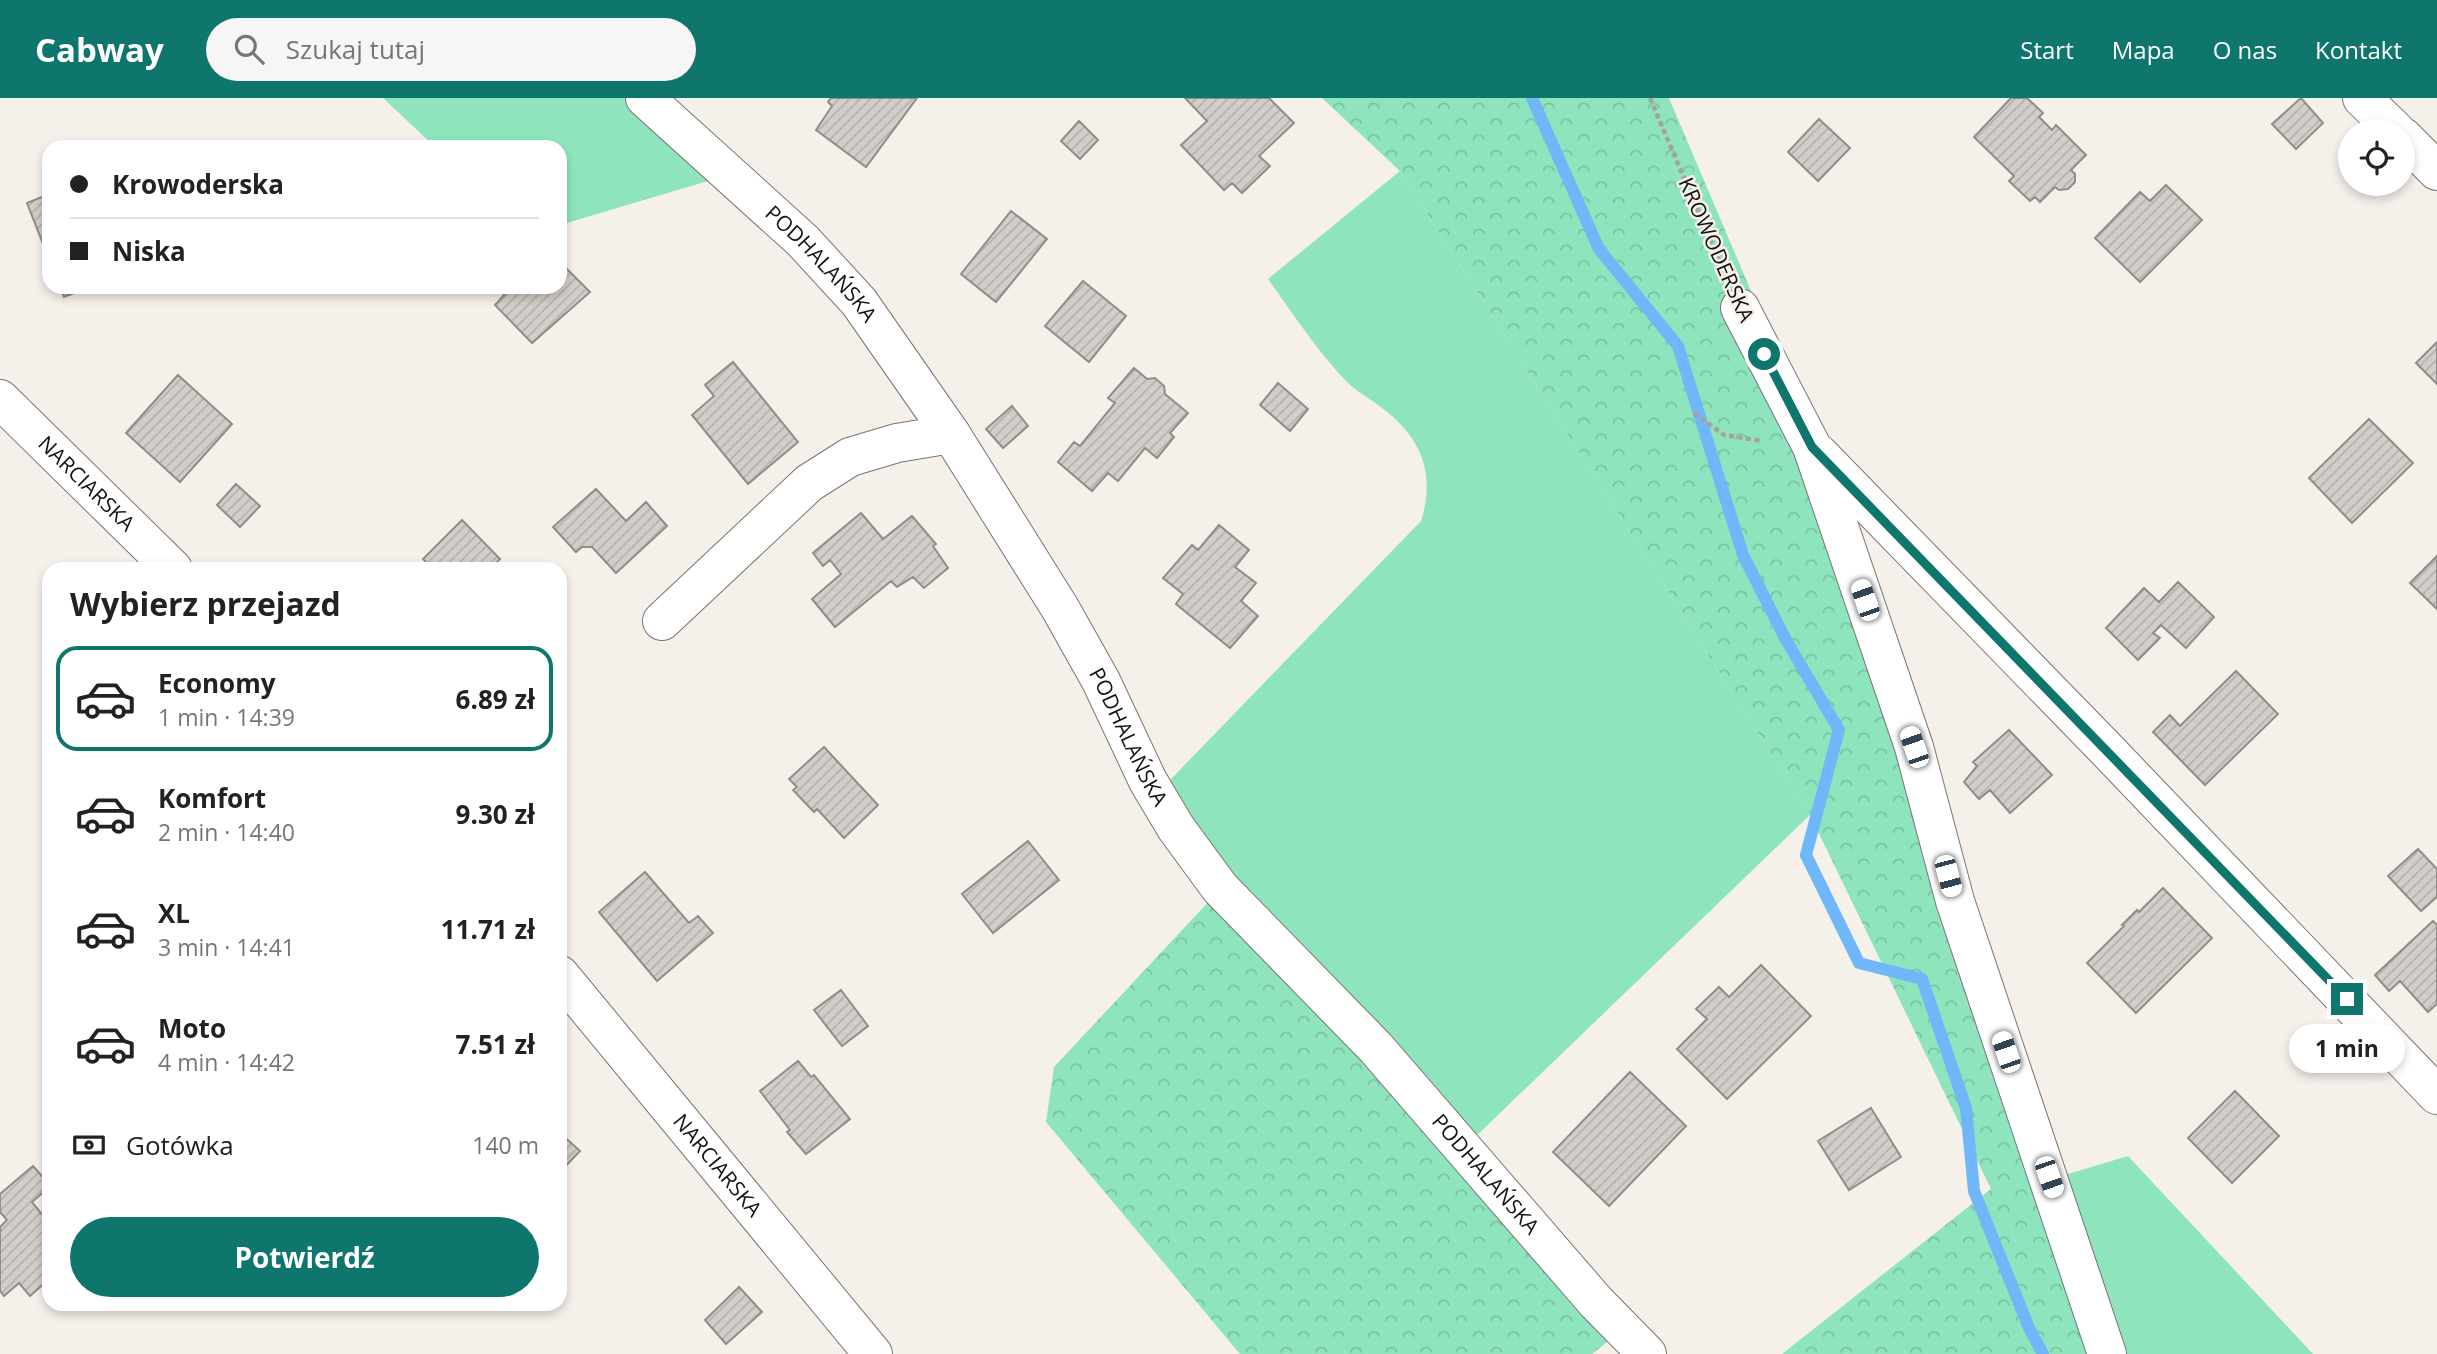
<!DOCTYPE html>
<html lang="pl">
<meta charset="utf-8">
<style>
body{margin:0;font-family:"Open Sans",sans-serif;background:#f6f6f6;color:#222;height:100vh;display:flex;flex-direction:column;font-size:26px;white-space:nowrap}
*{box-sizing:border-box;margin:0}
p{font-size:23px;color:#767676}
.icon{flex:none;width:38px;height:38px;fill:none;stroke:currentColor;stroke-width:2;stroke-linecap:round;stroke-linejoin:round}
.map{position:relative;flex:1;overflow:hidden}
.side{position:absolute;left:42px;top:464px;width:525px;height:749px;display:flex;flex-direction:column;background:#fff;border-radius:21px;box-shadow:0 4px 10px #0003}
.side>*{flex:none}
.guide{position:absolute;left:42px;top:42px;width:525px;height:154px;border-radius:21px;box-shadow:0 4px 10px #0003;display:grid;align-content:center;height:154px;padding:0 28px;background:#fff}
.controls{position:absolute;left:2338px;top:21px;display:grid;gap:14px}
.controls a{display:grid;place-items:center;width:77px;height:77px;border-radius:50%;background:#fff;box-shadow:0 4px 10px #0003;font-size:35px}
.end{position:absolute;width:32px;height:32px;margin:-16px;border:9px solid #0f766e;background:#fff;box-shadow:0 0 0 4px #fff}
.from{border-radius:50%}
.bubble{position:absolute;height:49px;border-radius:24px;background:#fff;box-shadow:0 4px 10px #0003;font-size:23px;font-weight:700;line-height:49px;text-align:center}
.car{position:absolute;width:21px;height:42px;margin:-21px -10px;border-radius:9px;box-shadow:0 0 5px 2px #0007;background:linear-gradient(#fff 24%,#345 0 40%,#fff 0 76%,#345 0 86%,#fff 0)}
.guide b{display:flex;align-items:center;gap:24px;height:66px;font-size:26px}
.guide b+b{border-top:2px solid #e0e0e0}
.guide i{width:18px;height:18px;background:#222}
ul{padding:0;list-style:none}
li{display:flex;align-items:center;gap:21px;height:105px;margin:0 14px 10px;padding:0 14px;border:4px solid transparent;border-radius:21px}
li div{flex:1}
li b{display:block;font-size:26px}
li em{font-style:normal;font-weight:700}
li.active{border-color:#0f766e}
li>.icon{width:63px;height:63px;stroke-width:1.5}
h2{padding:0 28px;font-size:32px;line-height:84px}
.pay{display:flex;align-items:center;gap:18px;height:77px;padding:0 28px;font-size:26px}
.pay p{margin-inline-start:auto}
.action{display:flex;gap:14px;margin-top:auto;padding:14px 28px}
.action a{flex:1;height:80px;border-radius:42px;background:#0f766e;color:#fff;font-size:28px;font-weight:700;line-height:80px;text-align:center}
header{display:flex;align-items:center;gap:42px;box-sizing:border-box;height:98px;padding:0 35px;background:#0f766e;color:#fff}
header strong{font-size:33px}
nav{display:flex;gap:38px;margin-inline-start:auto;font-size:24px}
.search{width:490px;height:63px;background:#f6f6f6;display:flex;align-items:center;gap:18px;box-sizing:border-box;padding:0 24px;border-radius:38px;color:#767676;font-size:26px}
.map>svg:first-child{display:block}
.grass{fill:#8ee4bd}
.forest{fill:url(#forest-crowns)}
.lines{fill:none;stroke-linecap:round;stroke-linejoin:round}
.stream{stroke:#6fb7f9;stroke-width:12}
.building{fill:url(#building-hatch);stroke:#928d89;stroke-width:2}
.minor-casing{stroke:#797570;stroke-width:40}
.path{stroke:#a6a19e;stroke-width:4.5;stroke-dasharray:5 3.5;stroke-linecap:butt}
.minor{stroke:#fff;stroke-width:38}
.route{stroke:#0f766e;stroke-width:9}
.labels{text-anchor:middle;stroke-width:5;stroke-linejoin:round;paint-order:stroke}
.street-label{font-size:21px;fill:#151312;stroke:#f6f0eb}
</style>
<header>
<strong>Cabway</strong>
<div class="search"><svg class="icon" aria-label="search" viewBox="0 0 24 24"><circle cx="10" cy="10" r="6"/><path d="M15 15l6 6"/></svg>Szukaj tutaj</div>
<nav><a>Start</a><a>Mapa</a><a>O nas</a><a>Kontakt</a></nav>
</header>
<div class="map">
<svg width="2437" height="1256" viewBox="0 0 2437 1256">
<defs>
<pattern id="forest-crowns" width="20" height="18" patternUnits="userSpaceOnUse" patternTransform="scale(1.75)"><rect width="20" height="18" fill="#8ee4bd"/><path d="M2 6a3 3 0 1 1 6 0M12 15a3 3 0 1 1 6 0" fill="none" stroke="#7ac3a1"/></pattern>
<pattern id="building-hatch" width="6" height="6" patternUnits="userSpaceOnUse" patternTransform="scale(1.75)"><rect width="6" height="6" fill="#d3cec9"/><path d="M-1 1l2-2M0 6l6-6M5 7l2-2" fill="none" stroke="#b4b0ac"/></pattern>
</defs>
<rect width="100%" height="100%" fill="#f6f0eb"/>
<!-- grass -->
<path class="grass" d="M383 0H630L718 80 560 127V49H435Z
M1400 73 1810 717 1471 1043 1283 838 1171 703V681L1421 423C1436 375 1421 339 1382 310 1371 301 1357 294 1347 284 1317 253 1293 216 1268 181Z
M2128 1058 2313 1256H2117L2058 1079Z"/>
<!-- forest -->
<path class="forest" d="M1322 0H1669L1751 193 1723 209 1805 357 2097 1256H1782L1991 1091 1810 717 1400 73Z
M1213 799 1363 952 1612 1240 1592 1256H1240L1046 1024 1054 969Z"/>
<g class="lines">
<!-- stream -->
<path class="stream" d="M1532 0 1599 151 1678 248 1743 457 1785 540 1839 632 1806 757 1859 865 1922 881 1966 1010 1974 1093 2029 1230 2043 1256"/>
</g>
<!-- building -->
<path class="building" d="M831 0H917L866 69 816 32 832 8 828 4Z
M1185 0H1269L1294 25 1259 58 1270 68 1242 95 1232 85 1224 92 1181 47 1207 23Z
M2011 0H2027L2043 15 2039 19 2052 32 2056 27 2086 57 2071 72 2075 76V84L2068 91 2059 92 2055 89 2040 104 2035 99 2030 103 2009 83 2014 78 1974 39Z
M2301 0 2323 25 2296 51 2272 26Z
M1819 21 1850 50 1818 83 1788 54Z
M1079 23 1098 42 1080 61 1061 43Z
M2166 87 2202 122 2140 184 2095 140 2140 94 2150 103Z
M49 96V161L27 105Z
M1011 113 1047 141 996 204 961 176Z
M560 164 590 194 532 245 495 207 511 189H560Z
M1083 183 1126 218 1089 264 1045 228Z
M60 189H90L64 199Z
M2437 244V286L2416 265Z
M733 264 798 344 748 386 692 317 714 298 705 287Z
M1134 270 1147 281 1155 280 1164 288 1165 296 1188 315 1170 335 1174 339 1157 360 1145 350 1118 383 1108 375 1092 393 1058 364 1074 344 1080 348 1115 305 1108 300Z
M178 277 232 326 180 384 126 335Z
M1278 285 1308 311 1290 333 1260 307Z
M1012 308 1028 328 1003 350 986 331Z
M2369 321 2413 365 2352 425 2309 380Z
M236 386 260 408 240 429 217 407Z
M596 391 626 423 646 404 667 428 616 475 592 449H582L576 454 553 429Z
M861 415 883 441 912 418 936 446 933 448 948 470 924 490 913 479 897 489 891 483 835 529 812 501 841 476 830 462 823 468 813 455Z
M462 422 500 461 490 471H433L423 461Z
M1219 427 1249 452 1235 469 1256 485 1241 503 1258 518 1230 550 1176 506 1183 496 1163 480 1192 447 1198 452Z
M2437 458V511L2410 485Z
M2178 484 2214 519 2186 550 2161 527 2153 535 2160 540 2138 562 2106 530 2144 490 2159 504Z
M2236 573 2278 616 2205 687 2153 634 2170 617 2180 628Z
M2009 632 2052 677 2010 715 1990 692 1979 701 1964 684 1977 668 1973 664Z
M824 649 878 707 844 740 817 711 814 714 793 692 797 689 789 681Z
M1028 743 1059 782 993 835 962 796Z
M2418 751 2437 771V799L2421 813 2388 778Z
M645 774 689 825 698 818 713 835 657 883 599 814Z
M2163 790 2212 840 2136 915 2087 865 2124 828 2122 827 2137 812 2139 814Z
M2433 823 2437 827V906L2428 914 2400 883 2389 893 2375 877Z
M1761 867 1811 918 1727 1001 1677 951 1707 921 1696 911 1719 889 1729 899Z
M841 892 868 928 842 948 814 912Z
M798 963 811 979 814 977 850 1021 806 1056 787 1034 790 1032 760 993Z
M1630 974 1686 1028 1609 1108 1553 1054Z
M2235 993 2279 1038 2232 1085 2188 1040Z
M1871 1010 1901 1059 1849 1092 1818 1043Z
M560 1035 580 1053 560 1074Z
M33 1068 49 1086V1089L32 1104 49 1125V1181L30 1198 19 1185 4 1198 0 1193V1129L7 1122 0 1114V1096Z
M739 1189 762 1214 726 1246 705 1222Z"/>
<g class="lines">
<defs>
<g id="minor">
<path id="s1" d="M645 0 803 143 859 204 951 336 1060 510 1101 583 1148 683 1176 730 1220 790 1376 950 1596 1204 1647 1256"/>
<path d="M2362 0 2396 33"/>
<path d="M2403 39 2437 73"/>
<path d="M1740 210 1812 349 1914 649 1955 803 2107 1256"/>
<path id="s2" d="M0 301 173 471"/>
<path d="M1819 356 2109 654 2437 997"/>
<path d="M662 523 809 385 850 359 897 345 951 336"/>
<path id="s3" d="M560 877 873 1256"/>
</g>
</defs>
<!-- minor casing -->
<use href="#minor" class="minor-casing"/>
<!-- path -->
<path class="path" d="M1650 0 1724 174
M1694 315 1724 337 1763 343"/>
<!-- minor -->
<use href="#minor" class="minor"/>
</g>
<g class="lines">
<!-- route -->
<path class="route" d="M1764 256 1812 349 2347 901"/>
</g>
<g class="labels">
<!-- street labels -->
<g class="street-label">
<text transform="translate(1716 152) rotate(66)" y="7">KROWODERSKA</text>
<text dy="7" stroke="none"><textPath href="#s1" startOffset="242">PODHALAŃSKA</textPath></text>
<text dy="7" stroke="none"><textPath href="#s2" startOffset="121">NARCIARSKA</textPath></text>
<text dy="7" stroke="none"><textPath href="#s1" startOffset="808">PODHALAŃSKA</textPath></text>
<text dy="7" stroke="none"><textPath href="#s3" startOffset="247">NARCIARSKA</textPath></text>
<text dy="7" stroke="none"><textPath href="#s1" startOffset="1376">PODHALAŃSKA</textPath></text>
</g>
</g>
</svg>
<div class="controls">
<a><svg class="icon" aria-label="locate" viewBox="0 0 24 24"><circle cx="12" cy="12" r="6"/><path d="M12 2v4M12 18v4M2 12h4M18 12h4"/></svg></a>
</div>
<i class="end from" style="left:1764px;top:256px"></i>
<i class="end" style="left:2347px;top:901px"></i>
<div class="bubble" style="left:2289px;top:926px;width:116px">1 min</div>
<i class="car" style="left:1865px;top:502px;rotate:341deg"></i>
<i class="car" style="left:1914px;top:649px;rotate:341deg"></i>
<i class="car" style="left:1948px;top:778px;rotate:165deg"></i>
<i class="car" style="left:2006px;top:954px;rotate:341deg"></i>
<i class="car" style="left:2049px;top:1079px;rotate:161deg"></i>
<div class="guide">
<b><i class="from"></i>Krowoderska</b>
<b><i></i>Niska</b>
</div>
<section class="side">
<h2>Wybierz przejazd</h2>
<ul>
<li class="active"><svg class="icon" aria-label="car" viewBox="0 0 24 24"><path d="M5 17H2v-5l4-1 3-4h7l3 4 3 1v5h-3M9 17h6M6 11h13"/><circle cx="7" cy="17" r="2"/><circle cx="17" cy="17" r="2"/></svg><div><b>Economy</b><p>1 min · 14:39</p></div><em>6.89 zł</em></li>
<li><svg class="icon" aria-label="car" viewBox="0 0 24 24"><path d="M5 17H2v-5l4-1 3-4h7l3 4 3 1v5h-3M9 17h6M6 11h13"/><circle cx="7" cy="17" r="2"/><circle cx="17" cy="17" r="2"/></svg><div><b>Komfort</b><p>2 min · 14:40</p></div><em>9.30 zł</em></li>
<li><svg class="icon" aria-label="car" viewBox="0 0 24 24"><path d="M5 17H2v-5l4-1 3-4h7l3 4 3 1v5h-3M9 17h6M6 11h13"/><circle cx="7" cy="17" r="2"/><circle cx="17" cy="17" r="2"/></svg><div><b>XL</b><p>3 min · 14:41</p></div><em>11.71 zł</em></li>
<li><svg class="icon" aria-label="car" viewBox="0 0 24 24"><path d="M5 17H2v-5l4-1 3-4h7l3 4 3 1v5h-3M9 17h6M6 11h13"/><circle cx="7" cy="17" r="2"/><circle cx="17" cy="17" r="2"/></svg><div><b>Moto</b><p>4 min · 14:42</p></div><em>7.51 zł</em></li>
</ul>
<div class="pay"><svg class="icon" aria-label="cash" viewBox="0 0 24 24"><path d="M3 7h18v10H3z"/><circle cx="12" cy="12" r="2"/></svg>Gotówka<p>140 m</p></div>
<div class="action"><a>Potwierdź</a></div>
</section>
</div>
